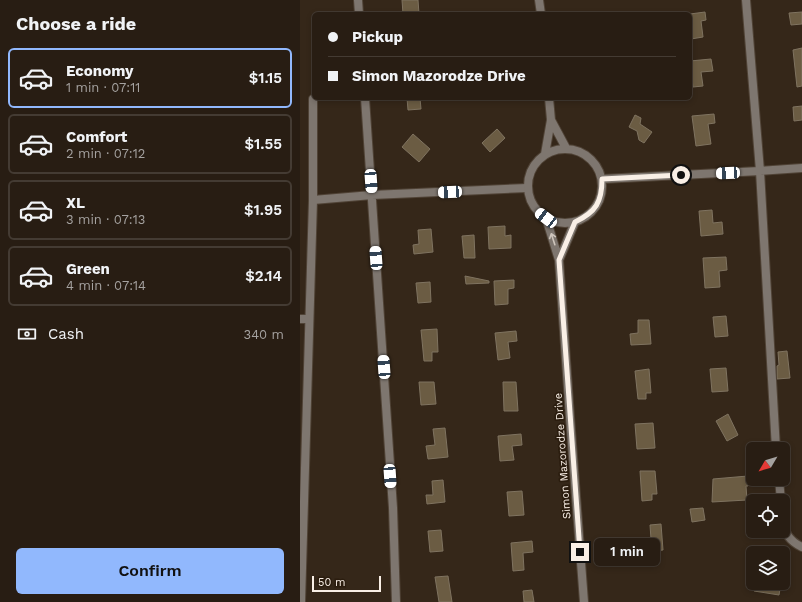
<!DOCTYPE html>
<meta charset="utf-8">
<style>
body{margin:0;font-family:"Work Sans",sans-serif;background:#30261c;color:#f1f3f6;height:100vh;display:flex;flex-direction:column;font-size:15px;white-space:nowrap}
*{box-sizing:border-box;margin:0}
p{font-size:13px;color:#a5a2a0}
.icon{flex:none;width:22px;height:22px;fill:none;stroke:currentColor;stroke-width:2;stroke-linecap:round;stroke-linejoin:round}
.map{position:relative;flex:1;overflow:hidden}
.sheet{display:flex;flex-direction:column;background:#281d13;width:300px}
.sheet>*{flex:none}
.top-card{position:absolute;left:12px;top:12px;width:380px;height:88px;border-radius:6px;box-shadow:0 2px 6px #0003,0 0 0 1px #443b33;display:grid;align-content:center;height:88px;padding:0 16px;background:#281d13}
.needle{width:26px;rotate:232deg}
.buttons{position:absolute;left:446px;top:442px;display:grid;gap:8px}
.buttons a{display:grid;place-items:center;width:44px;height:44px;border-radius:6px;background:#281d13;box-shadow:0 2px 6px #0003,0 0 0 1px #443b33;font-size:20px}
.scale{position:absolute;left:12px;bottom:10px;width:69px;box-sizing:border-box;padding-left:4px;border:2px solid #f9efe6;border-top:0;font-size:11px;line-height:14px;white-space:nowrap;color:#f9efe6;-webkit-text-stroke:3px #2b1d0f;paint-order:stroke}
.end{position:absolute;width:18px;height:18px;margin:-9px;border:5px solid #f9efe6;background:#111;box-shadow:0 0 0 2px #111}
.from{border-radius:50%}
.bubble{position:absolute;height:28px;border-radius:6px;background:#281d13;box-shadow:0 2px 6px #0003,0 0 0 1px #443b33;font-size:13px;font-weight:600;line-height:28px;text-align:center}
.car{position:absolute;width:12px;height:24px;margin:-12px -6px;border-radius:5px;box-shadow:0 0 3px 1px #0007;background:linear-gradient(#fff 24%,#345 0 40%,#fff 0 76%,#345 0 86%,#fff 0)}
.top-card b{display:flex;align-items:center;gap:14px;height:38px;font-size:15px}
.top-card b+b{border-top:1px solid #443b33}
.top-card i{width:10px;height:10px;background:#f1f3f6}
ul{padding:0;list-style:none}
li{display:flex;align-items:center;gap:12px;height:60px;margin:0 8px 6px;padding:0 8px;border:2px solid #443b33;border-radius:6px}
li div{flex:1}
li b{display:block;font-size:15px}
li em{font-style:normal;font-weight:600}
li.active{border-color:#91b8fd}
li>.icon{width:36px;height:36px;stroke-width:1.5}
h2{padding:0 16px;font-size:18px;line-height:48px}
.pay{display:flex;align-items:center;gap:10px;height:44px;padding:0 16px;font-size:15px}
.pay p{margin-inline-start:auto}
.action{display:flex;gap:8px;margin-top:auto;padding:8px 16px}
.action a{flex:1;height:46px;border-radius:6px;background:#91b8fd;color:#111;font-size:16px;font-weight:600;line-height:46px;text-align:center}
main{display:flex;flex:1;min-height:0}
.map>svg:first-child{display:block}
.building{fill:#6b5c43;stroke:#7f7360}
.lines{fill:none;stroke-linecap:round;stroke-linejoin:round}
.minor-casing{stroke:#504336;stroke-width:10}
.tertiary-casing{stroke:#504336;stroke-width:10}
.minor{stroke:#7e766f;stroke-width:8}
.tertiary{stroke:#7e766f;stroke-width:8}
.oneway{stroke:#cec5bc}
.route{stroke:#f9efe6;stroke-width:5}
.labels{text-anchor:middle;stroke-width:3.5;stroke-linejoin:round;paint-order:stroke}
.street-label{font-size:11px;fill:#f9efe6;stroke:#2b1d0f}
</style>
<main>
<section class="sheet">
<h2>Choose a ride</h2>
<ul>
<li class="active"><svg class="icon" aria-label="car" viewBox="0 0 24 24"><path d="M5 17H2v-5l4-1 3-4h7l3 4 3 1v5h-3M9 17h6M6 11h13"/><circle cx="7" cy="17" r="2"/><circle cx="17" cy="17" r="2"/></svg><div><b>Economy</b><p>1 min · 07:11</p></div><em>$1.15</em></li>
<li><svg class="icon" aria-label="car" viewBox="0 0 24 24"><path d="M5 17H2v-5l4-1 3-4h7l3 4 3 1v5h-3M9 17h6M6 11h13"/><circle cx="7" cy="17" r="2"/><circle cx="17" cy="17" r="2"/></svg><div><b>Comfort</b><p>2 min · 07:12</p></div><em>$1.55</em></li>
<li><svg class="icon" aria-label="car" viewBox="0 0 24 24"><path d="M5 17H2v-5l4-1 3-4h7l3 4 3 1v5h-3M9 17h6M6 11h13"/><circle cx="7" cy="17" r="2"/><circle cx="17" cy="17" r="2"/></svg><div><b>XL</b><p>3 min · 07:13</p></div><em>$1.95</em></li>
<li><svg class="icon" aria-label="car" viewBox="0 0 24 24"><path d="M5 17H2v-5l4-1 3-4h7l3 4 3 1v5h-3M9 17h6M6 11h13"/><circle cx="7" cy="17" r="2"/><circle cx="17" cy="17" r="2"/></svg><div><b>Green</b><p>4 min · 07:14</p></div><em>$2.14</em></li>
</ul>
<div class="pay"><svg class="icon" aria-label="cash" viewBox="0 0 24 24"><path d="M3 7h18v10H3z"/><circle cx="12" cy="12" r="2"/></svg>Cash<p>340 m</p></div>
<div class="action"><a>Confirm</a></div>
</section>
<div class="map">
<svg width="502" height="602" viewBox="0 0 502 602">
<rect width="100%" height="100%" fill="#352719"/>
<!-- building -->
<path class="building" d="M102 0H118L119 14H103Z
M405 12 406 20 401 21 403 37 391 39 390 14Z
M502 12V24L491 25 489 13Z
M502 48V86L497 87 493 50Z
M411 59 413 71 401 72 403 86 393 87 390 61Z
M107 98H120L121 109 108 110Z
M502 106V120L494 121 493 107Z
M414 114 415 123 408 124 411 144 396 146 392 116Z
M335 115 341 118 340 124 352 132 344 143 339 140 337 131 329 127Z
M197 129 205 138 190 152 182 143Z
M113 134 130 149 119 162 102 147Z
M412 210 413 223 422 222 423 234 401 236 399 211Z
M205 226V236L211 235V248L189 249 188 227Z
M131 229 133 252 114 254 113 245 119 244 118 230Z
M174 235 175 258H164L162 236Z
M426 257 427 270 419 271 420 287 405 288 403 258Z
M165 276 189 281V283L166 284Z
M214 280V288L208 289V304L195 305 194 281Z
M130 282 131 302 118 303 116 283Z
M426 316 428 336 415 337 413 317Z
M338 320H349L351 344 331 345 330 334 338 333Z
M137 329 138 352H132V361H124L121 330Z
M216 331 217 341 208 342 210 358 198 360 195 333Z
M487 351 490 378 477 379V366L479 365 478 352Z
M426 368 428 391 412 392 410 369Z
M349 369 351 393H346V399H338L335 371Z
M119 382H134L136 404 121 405Z
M203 382H216L218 411H204Z
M428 414 438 435 427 441 416 421Z
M353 423 355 448 337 449 335 424Z
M145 428 148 457 128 459 126 446 135 445 133 429Z
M221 434 222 445 212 446 214 460 200 461 198 436Z
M340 471H355L357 494H352V500L342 501Z
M448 476V486H446L447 500 412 502 413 479Z
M143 480 145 502 127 504 126 495H133L132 481Z
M222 491 224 515 209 516 207 492Z
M403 508 405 520 392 522 390 509Z
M361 524 363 550 344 552 343 539H351L350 525Z
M141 530 143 551 130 552 128 531Z
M232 541 233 552 223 553 224 570 213 571 211 543Z
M148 576 152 602H139L135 577Z
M455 583H481L479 595 454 591Z
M232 590 234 602H224L223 591Z"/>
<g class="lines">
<defs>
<path id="minor" d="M58 0 59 14
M446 0 460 171 476 449
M65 98 93 508 96 602
M302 179 460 171 502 168
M13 200 72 195 227 188
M0 319H9
M479 479 481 501
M483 521C484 533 491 542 502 547
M1 602 13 200V99"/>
<path id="tertiary" d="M239 0 241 14
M251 120 266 148
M228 186a37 37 0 1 1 74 0a37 37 0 1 1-74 0Z
M245 154 251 120 249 98
M246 218 259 260 270 417 284 602
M259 260 275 222"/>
</defs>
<!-- minor casing -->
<use href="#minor" class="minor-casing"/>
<!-- tertiary casing -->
<use href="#tertiary" class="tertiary-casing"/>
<!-- minor -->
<use href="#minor" class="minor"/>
<!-- tertiary -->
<use href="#tertiary" class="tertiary"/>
</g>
<!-- one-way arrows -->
<defs><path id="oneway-shaft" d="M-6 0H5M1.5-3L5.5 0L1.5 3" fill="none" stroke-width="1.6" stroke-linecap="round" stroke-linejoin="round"/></defs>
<use class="oneway" href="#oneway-shaft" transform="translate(253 239) rotate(-108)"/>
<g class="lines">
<!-- route -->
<path class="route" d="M280 552 259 260 275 222C296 212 302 202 302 179L381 175"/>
</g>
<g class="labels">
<!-- street labels -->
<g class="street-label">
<text transform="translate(262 456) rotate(-94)" y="4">Simon Mazorodze Drive</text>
</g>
</g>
</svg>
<div class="buttons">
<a><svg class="needle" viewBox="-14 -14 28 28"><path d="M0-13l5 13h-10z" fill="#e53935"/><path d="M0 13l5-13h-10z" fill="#a5a2a0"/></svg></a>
<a><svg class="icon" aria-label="locate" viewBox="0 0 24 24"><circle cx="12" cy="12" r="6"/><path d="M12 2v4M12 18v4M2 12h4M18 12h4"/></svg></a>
<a><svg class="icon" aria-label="layers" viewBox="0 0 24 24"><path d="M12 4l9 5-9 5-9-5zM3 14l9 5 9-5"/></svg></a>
</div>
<div class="scale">50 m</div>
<i class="end from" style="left:381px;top:175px"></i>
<i class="end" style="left:280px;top:552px"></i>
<div class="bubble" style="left:294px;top:538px;width:66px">1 min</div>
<i class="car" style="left:428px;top:173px;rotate:267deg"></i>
<i class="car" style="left:71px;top:181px;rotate:176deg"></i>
<i class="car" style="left:150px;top:192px;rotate:267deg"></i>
<i class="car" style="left:246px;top:218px;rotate:307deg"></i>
<i class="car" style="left:76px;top:258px;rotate:356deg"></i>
<i class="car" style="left:84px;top:367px;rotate:356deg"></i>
<i class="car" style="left:90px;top:476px;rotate:176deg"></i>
<div class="top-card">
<b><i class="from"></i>Pickup</b>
<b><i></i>Simon Mazorodze Drive</b>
</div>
</div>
</main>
